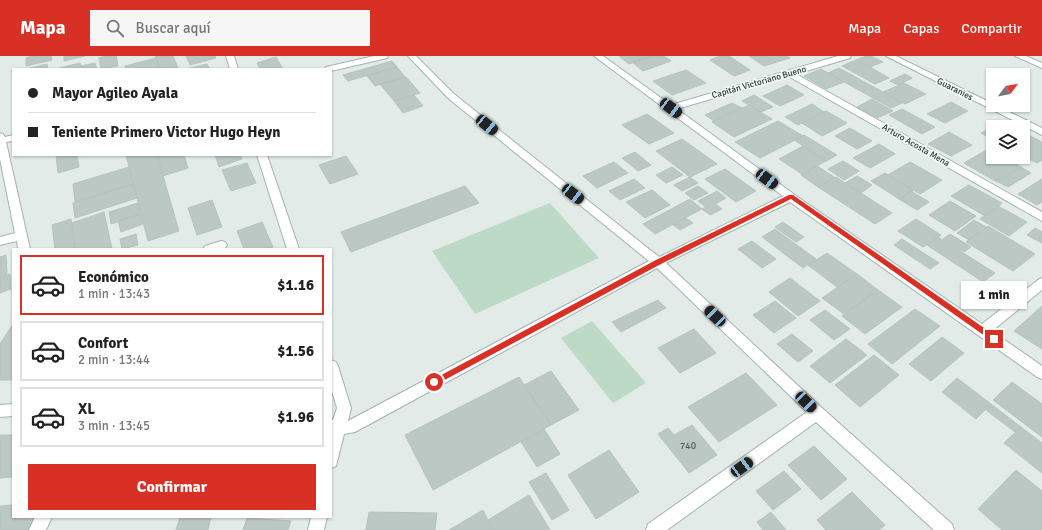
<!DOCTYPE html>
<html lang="es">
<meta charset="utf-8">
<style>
body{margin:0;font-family:Signika,sans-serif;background:#f6f6f6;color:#222;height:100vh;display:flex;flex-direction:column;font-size:15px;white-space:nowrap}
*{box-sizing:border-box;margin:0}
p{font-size:13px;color:#767676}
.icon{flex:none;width:22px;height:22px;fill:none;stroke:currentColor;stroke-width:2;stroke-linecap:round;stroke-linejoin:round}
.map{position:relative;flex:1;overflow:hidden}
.drawer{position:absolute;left:12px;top:192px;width:320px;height:270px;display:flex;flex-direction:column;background:#fff;border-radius:0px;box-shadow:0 1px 3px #0004}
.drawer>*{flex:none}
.banner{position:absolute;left:12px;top:12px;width:320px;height:88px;border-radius:0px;box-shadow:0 1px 3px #0004;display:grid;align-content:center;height:88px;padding:0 16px;background:#fff}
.needle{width:26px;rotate:58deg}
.tools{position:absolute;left:986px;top:12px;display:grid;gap:8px}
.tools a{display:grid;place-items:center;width:44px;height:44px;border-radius:0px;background:#fff;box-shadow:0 1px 3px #0004;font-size:20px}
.end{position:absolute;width:18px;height:18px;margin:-9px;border:5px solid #d93025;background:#fff;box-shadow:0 0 0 2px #fff}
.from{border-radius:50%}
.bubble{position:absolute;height:28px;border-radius:0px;background:#fff;box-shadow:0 1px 3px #0004;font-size:13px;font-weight:700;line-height:28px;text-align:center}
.car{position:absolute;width:12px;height:24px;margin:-12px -6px;border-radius:5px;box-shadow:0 0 3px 1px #0007;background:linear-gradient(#222 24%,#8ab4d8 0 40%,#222 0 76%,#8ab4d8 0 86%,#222 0)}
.banner b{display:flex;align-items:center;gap:14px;height:38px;font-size:15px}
.banner b+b{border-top:1px solid #e0e0e0}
.banner i{width:10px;height:10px;background:#222}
ul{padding:7px 0 0;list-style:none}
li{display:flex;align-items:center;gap:12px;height:60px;margin:0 8px 6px;padding:0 8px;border:2px solid #e0e0e0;border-radius:0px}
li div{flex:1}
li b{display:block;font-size:15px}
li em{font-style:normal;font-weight:700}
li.selected{border-color:#d93025}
li>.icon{width:36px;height:36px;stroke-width:1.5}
.cta{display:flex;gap:8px;margin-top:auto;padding:8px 16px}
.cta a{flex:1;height:46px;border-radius:0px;background:#d93025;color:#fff;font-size:16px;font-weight:700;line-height:46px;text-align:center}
header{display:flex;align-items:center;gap:24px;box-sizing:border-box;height:56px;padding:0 20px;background:#d93025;color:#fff}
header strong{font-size:19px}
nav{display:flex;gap:22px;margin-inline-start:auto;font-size:14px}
.search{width:280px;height:36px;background:#f6f6f6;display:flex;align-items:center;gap:10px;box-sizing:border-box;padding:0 14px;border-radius:0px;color:#767676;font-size:15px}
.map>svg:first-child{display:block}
.green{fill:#bddac6}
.building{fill:#bbc8c3;stroke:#b5c4be}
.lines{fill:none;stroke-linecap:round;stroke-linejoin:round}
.minor-casing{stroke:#a5b2ae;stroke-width:2}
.minor{fill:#fff;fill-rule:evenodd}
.route{fill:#d93025}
.labels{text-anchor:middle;stroke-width:3.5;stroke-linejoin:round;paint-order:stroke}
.far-street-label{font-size:9px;fill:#243a35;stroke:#f2f8f5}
.near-number-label{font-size:10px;fill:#4a5e58}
</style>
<header>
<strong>Mapa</strong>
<div class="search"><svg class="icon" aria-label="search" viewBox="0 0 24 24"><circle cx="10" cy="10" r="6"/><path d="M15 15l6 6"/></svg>Buscar aquí</div>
<nav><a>Mapa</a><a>Capas</a><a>Compartir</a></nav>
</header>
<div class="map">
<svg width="1042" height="474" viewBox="0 0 1042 474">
<rect width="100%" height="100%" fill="#e2ebe7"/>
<!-- green -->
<path class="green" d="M550 147 599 202 475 258 432 195Z
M592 265 646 327 613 347 561 282Z"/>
<!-- building -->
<path class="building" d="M32 0H51L52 4 26 10V2Z
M64 0H85L64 5Z
M106 0H116L118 10 101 13 99 2Z
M160 0H173L178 12 160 13 155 1Z
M186 0H215L216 2 190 9Z
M619 0H652L629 8Z
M652 0H664L671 5 643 15 632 6Z
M720 0H729L750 14 734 20 710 4Z
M749 0H787L790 2 764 10Z
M866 0H871L883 6 870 11 856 4Z
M276 1 283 13H260L257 7Z
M156 2 160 13H126L125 10Z
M856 4 870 11 889 22 875 28 842 10Z
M392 5 397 11 348 25 343 19Z
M80 7 82 13H60L59 12Z
M95 7 97 13H82L81 10Z
M47 8 48 13H26Z
M207 8 210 13H186Z
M397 11 405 21 375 30 367 20Z
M839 12 883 36 902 47 891 52 828 17Z
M821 13 828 17 844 26 826 33 804 20Z
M686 14 706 27 672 39 653 25Z
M905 18 912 22 898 29 890 25Z
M406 21 420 37 394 45 380 28Z
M904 27 926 38 905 48 883 36Z
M787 29 804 39 780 50 763 40Z
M414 39 423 50 403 57 394 45Z
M754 39 773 51 761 56 742 45Z
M872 43 893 55 877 62 857 51Z
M951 46 968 55 945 67 927 58Z
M732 47 742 52 714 65 705 59Z
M812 48 824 56 798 69 785 61Z
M749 49 772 63 734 81 712 66Z
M902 53 935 71 922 78 889 59Z
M826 55 847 67 822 80 802 67Z
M647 58 674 77 649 88 622 69Z
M778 65 803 80 760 102 735 86Z
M1002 66 1013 71H993V84L981 77Z
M850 72 872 85 857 93 835 80Z
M949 76 972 89 951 100 928 88Z
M1023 76 1042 86V104L1037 107 1023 100Z
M804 79 837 99 826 105 794 84Z
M682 83 717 108 690 121 656 95Z
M879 88 895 98 870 112 853 102Z
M803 90 826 105 802 118 779 103Z
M988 93 993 96V101H1002L1021 111 997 126 964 107Z
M635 96 651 109 638 115 622 102Z
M56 99H77L79 111 58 117Z
M126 99H157L179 175 148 185Z
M164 99H184L188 112 163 120 157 101Z
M215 99H240L242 103 219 111Z
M346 100 358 118 330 128 319 109Z
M1023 100 1027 102 1016 109 1002 101Z
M843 105 859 115 844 124 828 113Z
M614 106 628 117 597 132 583 120Z
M910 106 942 124 920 138 888 119Z
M247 107 256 127 231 135 222 114Z
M817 110 834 121 818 131 801 119Z
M129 111 133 128 75 146 73 128Z
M672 111 683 119 666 127 656 119Z
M1021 111 1031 117 1008 131 998 126Z
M725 113 756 135 736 146 705 123Z
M885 117 888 119 914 134 899 143 871 125Z
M857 120 872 129 861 137 845 127Z
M690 121 698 127 682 135 674 129Z
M836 121 845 127 892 157 875 168 818 131Z
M634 123 645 132 620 144 609 135Z
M1042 123V146L1037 149 1018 138Z
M133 128 137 142 75 162 73 147Z
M969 129 1002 147 985 160 951 140Z
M465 130 479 147 351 196 341 176Z
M698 130 708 137 694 144 685 137Z
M652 134 670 149 645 162 626 146Z
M717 135 726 142 715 148 722 153 710 159 702 153 706 151 698 145Z
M911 135 929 146 917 154 899 143Z
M690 143 702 153 655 178 643 168Z
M212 144 222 171 197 179 188 152Z
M950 145 976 160 955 175 929 159Z
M138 147 140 158 111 168 109 156Z
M998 150 1027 166 1009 180 980 163Z
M104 156 112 193H75L72 167Z
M140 158 143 168 121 176 118 165Z
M686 162 693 167 680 174 673 169Z
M71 163 75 193H55L52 169Z
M916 163 941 179 923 191 898 175Z
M974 164 986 171 969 184 957 177Z
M262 166 273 191 266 193H244L237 175Z
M783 166 804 181 796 186 775 171Z
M988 170 1035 198 1013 215 966 186Z
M1035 172 1042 176V187L1027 179Z
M775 173 816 203 803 212 762 181Z
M136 178 138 189 122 193 120 183Z
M950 178 971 191 964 196 943 183Z
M938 181 995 217 983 226 927 189Z
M902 183 939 207 930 213 894 189Z
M752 185 776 203 762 212 738 193Z
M827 197 857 218 837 231 808 209Z
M6 199 7 218 0 221V201Z
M10 218 11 233 0 237V221Z
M857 218 878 234 844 258 822 242Z
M790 222 820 245 798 260 769 236Z
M878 234 902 251 865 278 842 260Z
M658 244 666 252 621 276 612 266Z
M775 245 796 262 774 277 753 259Z
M1042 250V293L1014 275Z
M915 253 940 270 892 308 868 288Z
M825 254 850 273 834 284 810 264Z
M13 268V324H0V288Z
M694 273 716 297 680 317 658 292Z
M792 278 813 295 798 306 777 288Z
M942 281 964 297 931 325 909 308Z
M846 283 867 299 830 327 810 310Z
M874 299 899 319 860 351 835 329Z
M551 315 579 354 551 369 524 329Z
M746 317 777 349 719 386 688 351Z
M519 321 551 369 433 434 405 379Z
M957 322 991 348 976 363 942 336Z
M1012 326 1042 348V381L993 344Z
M991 348 1021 371 1015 376 986 354Z
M692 369 717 399 689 417 658 378 668 372 674 379Z
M1021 371 1042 387V417L1004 387Z
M544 373 560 398 537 411 521 386Z
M0 379H13V421L0 422Z
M814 390 847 423 821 444 788 409Z
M609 394 639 436 596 463 568 419Z
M1016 414 1042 435V474H1002L978 453Z
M784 415 801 433 773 454 756 435Z
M546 417 569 454 552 464 529 426Z
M852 436 885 469 879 474H826L817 464Z
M529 439 550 474H493L488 464Z
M13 449V461H37L31 474H0V450Z
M483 454 493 474H449Z
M369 456 437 457 435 474H366Z
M771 456 786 474H763L757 466Z
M180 461H211L208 474H176Z
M247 462 291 465 288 474H243Z"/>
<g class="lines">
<defs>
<path id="minor" d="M226 0H234L238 13H230Z
M374 0H388L387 2 331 15V13H325L326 11Z
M408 0H416L454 38 659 201 783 140 594 0H603L671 49 838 0H851L850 2 796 18 1042 156V165L788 20 677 53 795 139 982 268 1038 224 1042 222V234L992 275 1042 310V323L1037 321 790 146 666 207 822 352 952 468 954 474H934L816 366 667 474H646L648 468 807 356 657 212 355 376 344 378 336 410 331 412V363L333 364 337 352 331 332V304L336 306 338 310 351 352 348 365 649 205 448 42Z
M886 0H896L1042 72V79Z
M1015 0H1026L1042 7V12Z
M0 77 3 78 5 81 13 79V85L6 86 30 193H18L17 185 0 189V181L15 177 0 103Z
M257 99H267L299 193H287Z
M221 185 225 186 227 189 225 192 203 193 205 190Z
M13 348V360L0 361V349Z
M35 461H52L46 474H29Z
M311 461H327L324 474H308Z"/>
</defs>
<!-- minor casing -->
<use href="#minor" class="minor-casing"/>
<!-- minor -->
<use href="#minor" class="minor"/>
</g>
<!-- route -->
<path class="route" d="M789 139H793L997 281V285H992L791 143 661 208 437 328H432V324L656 204Z"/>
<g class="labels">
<!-- far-street labels -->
<g class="far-street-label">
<text transform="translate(759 26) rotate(-16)" y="3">Capitán Victoriano Bueno</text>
<text transform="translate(955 33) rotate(27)" y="3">Guaranies</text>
<text transform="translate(916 89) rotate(30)" y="3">Arturo Acosta Mena</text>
</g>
<!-- near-number labels -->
<g class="near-number-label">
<text x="688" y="393">740</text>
</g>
</g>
</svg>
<div class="tools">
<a><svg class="needle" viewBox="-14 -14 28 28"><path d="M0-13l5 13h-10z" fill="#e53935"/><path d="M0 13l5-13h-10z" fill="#767676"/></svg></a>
<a><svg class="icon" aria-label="layers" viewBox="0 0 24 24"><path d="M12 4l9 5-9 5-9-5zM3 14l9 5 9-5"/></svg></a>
</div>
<i class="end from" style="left:434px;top:326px"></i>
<i class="end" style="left:994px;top:283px"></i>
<div class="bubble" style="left:961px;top:225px;width:66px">1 min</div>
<i class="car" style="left:671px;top:52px;rotate:127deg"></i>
<i class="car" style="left:487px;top:69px;rotate:129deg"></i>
<i class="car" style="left:767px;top:123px;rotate:127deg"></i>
<i class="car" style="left:573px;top:138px;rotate:128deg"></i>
<i class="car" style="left:715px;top:260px;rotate:314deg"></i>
<i class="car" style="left:806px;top:346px;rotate:134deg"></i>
<i class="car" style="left:742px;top:411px;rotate:54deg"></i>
<div class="banner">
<b><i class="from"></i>Mayor Agileo Ayala</b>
<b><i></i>Teniente Primero Victor Hugo Heyn</b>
</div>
<section class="drawer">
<ul>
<li class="selected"><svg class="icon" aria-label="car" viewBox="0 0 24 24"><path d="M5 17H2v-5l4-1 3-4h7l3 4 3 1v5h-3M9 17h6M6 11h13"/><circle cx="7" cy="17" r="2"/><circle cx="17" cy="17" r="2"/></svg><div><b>Económico</b><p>1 min · 13:43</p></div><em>$1.16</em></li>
<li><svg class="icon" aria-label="car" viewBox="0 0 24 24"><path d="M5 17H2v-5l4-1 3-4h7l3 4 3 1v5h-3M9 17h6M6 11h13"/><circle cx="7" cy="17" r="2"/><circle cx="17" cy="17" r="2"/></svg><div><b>Confort</b><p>2 min · 13:44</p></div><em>$1.56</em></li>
<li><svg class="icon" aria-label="car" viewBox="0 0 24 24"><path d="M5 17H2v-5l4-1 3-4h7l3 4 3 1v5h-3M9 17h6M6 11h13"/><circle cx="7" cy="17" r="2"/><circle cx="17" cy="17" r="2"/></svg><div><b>XL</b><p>3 min · 13:45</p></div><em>$1.96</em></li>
</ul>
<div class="cta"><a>Confirmar</a></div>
</section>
</div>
